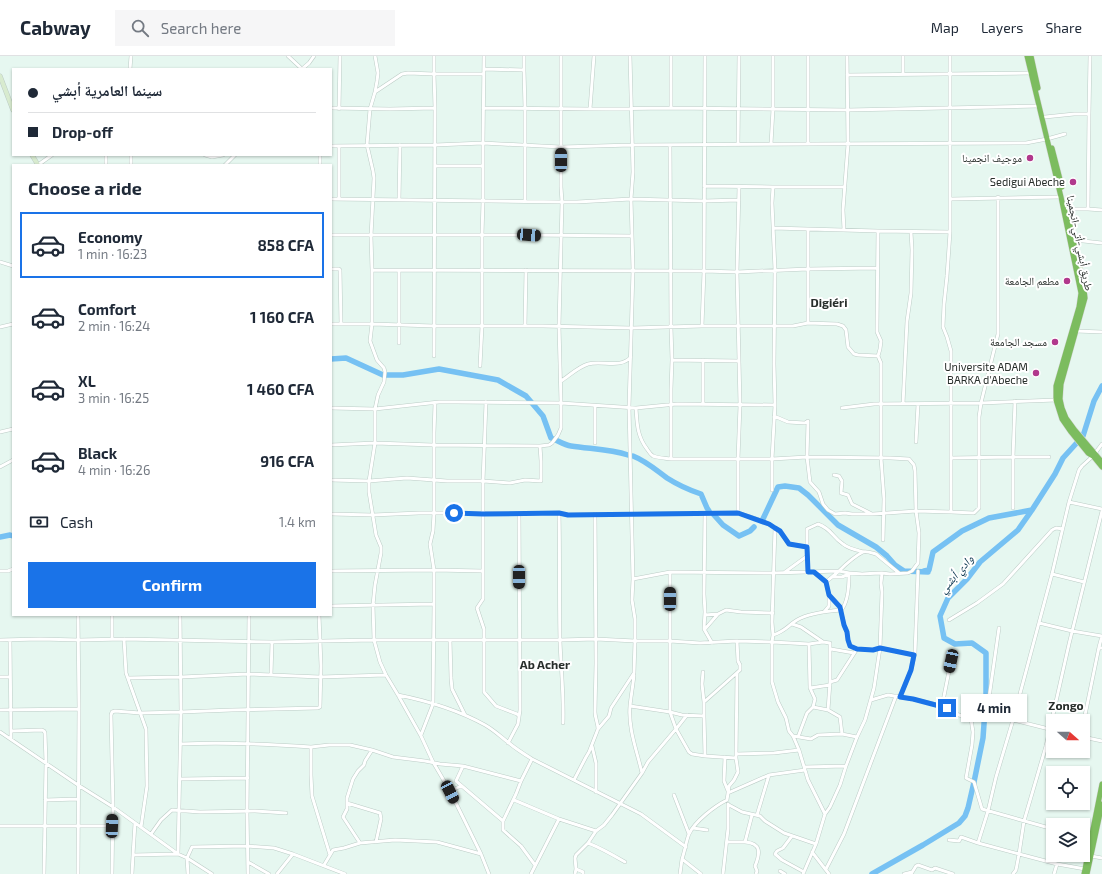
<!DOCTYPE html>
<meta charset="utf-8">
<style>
body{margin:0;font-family:"Exo 2","Noto Naskh Arabic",sans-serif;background:#f6f6f7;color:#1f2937;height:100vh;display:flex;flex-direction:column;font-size:15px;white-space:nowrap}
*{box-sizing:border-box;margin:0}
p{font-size:13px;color:#747a83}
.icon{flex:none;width:22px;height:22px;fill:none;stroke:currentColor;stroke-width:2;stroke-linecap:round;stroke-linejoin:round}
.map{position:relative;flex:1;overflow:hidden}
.side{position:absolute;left:12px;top:108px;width:320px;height:452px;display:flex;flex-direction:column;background:#fff;border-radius:0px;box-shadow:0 1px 3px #0004}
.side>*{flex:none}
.hud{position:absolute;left:12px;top:12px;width:320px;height:88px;border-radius:0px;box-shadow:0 1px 3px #0004;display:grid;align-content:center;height:88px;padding:0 16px;background:#fff}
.needle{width:26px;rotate:111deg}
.tools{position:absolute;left:1046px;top:658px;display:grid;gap:8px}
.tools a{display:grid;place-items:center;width:44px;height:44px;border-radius:0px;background:#fff;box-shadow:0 1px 3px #0004;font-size:20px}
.end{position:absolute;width:18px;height:18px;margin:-9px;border:5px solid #1a73e8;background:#fff;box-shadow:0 0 0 2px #fff}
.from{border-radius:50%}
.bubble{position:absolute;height:28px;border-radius:0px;background:#fff;box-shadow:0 1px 3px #0004;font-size:13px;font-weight:700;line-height:28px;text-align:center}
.car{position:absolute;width:12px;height:24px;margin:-12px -6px;border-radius:5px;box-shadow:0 0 3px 1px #0007;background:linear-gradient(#222 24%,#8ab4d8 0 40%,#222 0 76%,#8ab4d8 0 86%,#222 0)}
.hud b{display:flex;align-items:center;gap:14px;height:38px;font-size:15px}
.hud b+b{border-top:1px solid #e0e1e3}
.hud i{width:10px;height:10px;background:#1f2937}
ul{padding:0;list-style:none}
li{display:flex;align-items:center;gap:12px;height:66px;margin:0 8px 6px;padding:0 8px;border:2px solid transparent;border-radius:0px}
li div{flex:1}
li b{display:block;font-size:15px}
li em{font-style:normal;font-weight:700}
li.selected{border-color:#1a73e8}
li>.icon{width:36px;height:36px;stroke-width:1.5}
h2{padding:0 16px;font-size:18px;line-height:48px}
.pay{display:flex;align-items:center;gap:10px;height:44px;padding:0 16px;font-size:15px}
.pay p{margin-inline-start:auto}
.cta{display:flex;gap:8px;margin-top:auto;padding:8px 16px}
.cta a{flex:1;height:46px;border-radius:0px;background:#1a73e8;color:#fff;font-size:16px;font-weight:700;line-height:46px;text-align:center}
header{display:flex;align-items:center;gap:24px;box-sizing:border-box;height:56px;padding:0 20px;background:#fff;border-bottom:1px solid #e0e1e3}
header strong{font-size:19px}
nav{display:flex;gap:22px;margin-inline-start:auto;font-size:14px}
.search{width:280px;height:36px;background:#f6f6f7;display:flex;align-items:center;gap:10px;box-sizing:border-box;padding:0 14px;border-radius:0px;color:#747a83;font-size:15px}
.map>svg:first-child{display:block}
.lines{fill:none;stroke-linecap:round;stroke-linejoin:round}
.river{stroke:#76c1f3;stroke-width:5.5}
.street-casing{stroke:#bcccc6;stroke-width:4}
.secondary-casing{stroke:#bcccc6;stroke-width:5}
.highway-casing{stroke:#d4d5d5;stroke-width:6}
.street{stroke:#fff;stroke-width:3}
.secondary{stroke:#d8ebcf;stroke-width:4}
.highway{stroke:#7cbc5f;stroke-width:5}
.route{stroke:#1a73e8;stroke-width:5}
.poi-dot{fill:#b1388c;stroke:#fff;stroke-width:1.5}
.labels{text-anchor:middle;stroke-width:4;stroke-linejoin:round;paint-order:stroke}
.poi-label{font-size:11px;fill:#282e2b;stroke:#fff;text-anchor:end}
.street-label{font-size:11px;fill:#282e2b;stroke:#fff}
.neighbourhood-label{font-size:12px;font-weight:bold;fill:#282e2b;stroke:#fff}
.water-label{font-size:12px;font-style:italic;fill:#0d3851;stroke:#fff}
</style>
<header>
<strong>Cabway</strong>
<div class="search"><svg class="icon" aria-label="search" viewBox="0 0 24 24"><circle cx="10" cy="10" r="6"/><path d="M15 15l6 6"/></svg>Search here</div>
<nav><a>Map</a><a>Layers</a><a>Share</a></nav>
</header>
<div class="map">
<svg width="1102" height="818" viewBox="0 0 1102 818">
<rect width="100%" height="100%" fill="#e6f7f0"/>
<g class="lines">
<!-- river -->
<path class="river" d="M331 303 346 302 383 319H403L439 313 498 324 526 340 543 360 551 382C557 384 564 389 571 390 590 393 610 393 628 399
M633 400C646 405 656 414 667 422 678 429 689 434 701 438L707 452 709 455
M714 459 723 469 739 480 750 475 754 471
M762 465 778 431 785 430 799 432 808 439 838 469 876 491 887 500 895 509 904 515 928 516
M0 481 10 479 13 480
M924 515 929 514 933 496 962 475 989 462 1032 454
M872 818 923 789 959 767 965 760 968 752 974 726 983 682 986 640V597L972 587 955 588 944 582 940 560 948 542 967 523 980 506 1018 474 1032 454 1055 418 1063 402 1083 380 1094 345 1102 330"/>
<defs>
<path id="street" d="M288 0 302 13
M375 0 378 17 377 25 375 36 370 53 367 89 373 115 374 122 371 180 372 214V268L370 285 377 304 384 312 385 316 384 326 378 339 375 353V387L369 425V436L376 479 381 491V497L375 529 373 549 374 584 380 606 386 619 398 639 421 680 433 706 450 735 481 798 489 818
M434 0V18H483
M671 0V52
M808 0V88
M903 0V18
M130 13 131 0
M302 13 309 7 314 0
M484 13 524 14V0
M524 14 525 52V145
M847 19 1031 17
M375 36 402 18 408 17 434 18 435 52 434 300
M331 52 390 53 435 52
M483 52 590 53 671 52 847 54 1039 50
M339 53 340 0
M590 53 594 0
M1045 61 1074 58H1089
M771 88 773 53V0
M670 89 671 271 672 304 671 333V403
M738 89 739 0
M331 90 435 89 483 87 561 91 632 89 1026 87 1047 83 1065 78
M339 90V143
M205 99 212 101 223 99
M38 109 52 99
M106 109V99
M131 109V99
M225 109 235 99
M320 109V99
M435 110H483
M704 130 773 131
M739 131 737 216 740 349 738 403V457C750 461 770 466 779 475 783 479 786 484 789 488L807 491 808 516
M331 143 562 146 561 131V0
M951 143 1061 141
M399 144 400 89
M1067 153H1088L1102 154
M1088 153 1089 58 1090 0
M773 172 878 175 950 176V0
M808 173V267
M844 174 843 154 848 88 847 0
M878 175 877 271V276L881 285 880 293 878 300 881 307V402L884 443 883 484
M331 179H529L632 180
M1074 184 1102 187
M0 206 13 210
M331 213H339L340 214 341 268
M372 214 704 215 737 216 808 213 877 212
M399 214V287
M331 268H372L434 270H543L632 272 702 270H793L808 267 837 268 843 270 846 274 848 291 854 298 858 299 878 300
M525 270 526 214
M702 270 704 215 705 0
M0 271 13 268
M1076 275 1102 276
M672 304 739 305
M703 304V349
M480 310 482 270V179L483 145V87L484 0
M561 325C569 320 578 311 588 308 602 304 620 313 631 301
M903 348 907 265 911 237 912 194 911 176
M331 352 375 353 439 346H456L561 347 636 352 677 348 775 349 774 308 775 214 772 147 773 131H845
M636 352C637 367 637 380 647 393 649 396 650 398 653 400 658 402 665 402 671 403H772L807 401 891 402 909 403 914 409 915 415 916 455 919 477 918 507 912 515 908 517 890 518 882 517 881 527 882 536 880 592 874 632 865 664 857 681 846 710
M842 352 874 348 981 347 1056 344
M774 360 788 366 805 367 808 365 807 401 810 426 819 436 823 448 828 454 835 458 845 457 852 458H873L916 455 951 456V295L947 281 943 271 944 248 947 220 950 176
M0 376 13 373
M916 386 918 348
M595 387V349
M331 389 375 387 433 389 540 390
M951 402 1013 401 1015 345
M0 411 13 404
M834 419 839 420 842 425 841 437 848 439 852 448 872 458
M331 424 369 425 407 422 447 425H483L486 346
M772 434V403L775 349
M1069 446 1079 414 1082 410 1093 400 1102 388
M1013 452V401H1049
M951 456 974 457 979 452V361L981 347 998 278V141
M559 457C560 500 559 543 560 585 561 613 564 640 563 667
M705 457H738
M331 458 373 459 419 457H559L568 459 705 457 704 538 705 556 704 573 712 587
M595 458 596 607 595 656C595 662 598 667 598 673
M807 491V473L818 468C832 473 832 481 843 488 849 493 856 494 864 496
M0 515H8L13 513
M331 515 434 514 483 515
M785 516 807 500
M814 516 826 526 829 539 840 551 844 569 847 576 848 584 850 590 857 593 873 594 880 592 914 599
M1052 518 1084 526
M633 523 670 516 774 517 839 515C845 509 855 500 863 496 867 495 872 497 876 498L899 517
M826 526 839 515C854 519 867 518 882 517
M331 550 434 548V514L430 488 433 475 434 457V377L435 347
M824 556 829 550V539
M112 559V583
M705 559 718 558 726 554 741 556 773 557
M949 564 977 547 1003 528 1052 474 1056 472 1063 473
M1039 567 1072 575 1102 580 1099 591 1102 592
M792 568 801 571 823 586
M999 572 987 656 1013 664 996 721 988 755 978 787 1019 798 1016 814 1013 818
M705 573 718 558
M773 579C786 575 787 570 797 564 807 558 829 555 841 554 848 547 849 528 849 518L842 521H832
M124 583 126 617 146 673 147 730 141 771
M0 584 40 583 79 584 124 583 272 586 374 584H560L596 583 635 585H670L700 587 737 585 772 586 773 579 772 566 775 472
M10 584 11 683
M450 584 451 622 452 633 465 659
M831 593 854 597
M703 616 702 628 704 646
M271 619 272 586
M634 619C633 629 631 640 630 650 628 673 637 695 642 717
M0 621H10
M128 622 181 621 248 618 320 621 386 619
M830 626 837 624 857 593
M810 632 830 629
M398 639C428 645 458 654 485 669 494 674 501 681 509 687 516 693 524 698 532 703L641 758 686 791
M900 641 911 614 915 597 918 515
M871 644 888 639 913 643 950 652 956 658 971 663 973 676 972 689 966 722 974 726 982 753 1053 773
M630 650 670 656 682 659 704 660V646L740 614V609L738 605 737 585
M942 650 951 605
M813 651 828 654
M0 654 79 653
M687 659 676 673 689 696 692 698 705 700
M519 660 517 658 496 650 484 636V573L477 552 483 543V425L510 427 525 424 541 425V405L540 390 549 389 552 387 558 379 561 372V347L559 270 562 146H577L631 143 704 145 739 144
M704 660 705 700 736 702
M1083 669 1099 591
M1053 674 1013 664 1052 518 1069 446 1102 453
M11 675 42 674 44 675 45 677 46 707 44 818
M0 676 78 729 113 751 178 798 187 802 212 818
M842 678 840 661 828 654 830 626V587L823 586 809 588 772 586V626L778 646 786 662 789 675 793 680 811 683 818 679 842 678 857 681
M421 679 433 648 434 548
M793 680 799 694 808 724 825 758
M798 681 807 657 813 651 815 643 810 632 809 588
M1083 681 1102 685
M508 687 518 668 520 654 519 457
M181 688C224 686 268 688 311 691
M592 690 596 707V736
M736 698 774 697 799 694
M725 701 724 725 728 735
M463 710 456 725 463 731
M181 723 248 722
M574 724 586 701 589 696 598 673 609 660 611 652 634 617 635 585V563L632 544 633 523 629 351 633 214 631 143 633 116 630 0
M450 735 459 731H463L503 765V774L521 790 535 809
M728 737 729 730 734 724 738 716 736 702 737 617
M674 739 689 778
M45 744 78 743
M514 744 559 763 596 775 604 769 612 759 642 717 648 706 676 673 670 656V516
M347 747 380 757 381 763 376 786
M729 749 742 756 760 760 765 765 784 777 816 788
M757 759 769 719
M503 765 516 738 521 725
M0 770H112
M693 772 707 774
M151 778 161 764 172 754 200 756 255 755 286 757
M792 780 783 792 777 795 775 798 782 804 804 816
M1083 781 1091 783
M949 784 959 785 961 781 978 787
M727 786H745L752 759
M745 786C762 787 760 798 755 810L757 815 756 818
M360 787 343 761 347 753V742L353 723 358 715 364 709 365 705 372 694
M588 787C601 792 613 799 625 806
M812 796 829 818
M133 799 178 798 181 656 180 559
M330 799 312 740 311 719V691L329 689H350L372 694 393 701 425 705 440 708 463 710 521 725 532 703
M1091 800 1102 802
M682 803C685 795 686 785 689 778 695 765 715 750 727 744L728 737 769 719 805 714
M248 806 269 818
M324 809 333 794 344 792 360 787 395 784 437 786 481 798
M576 813 583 816V818
M826 813 844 778 896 640
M1085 813 1057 808 1019 798 1024 765 1046 690 1069 588 1102 455
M780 815 785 818
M78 818 79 653 78 559
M112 818 113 751 111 659 112 656 115 655 140 657 181 656 232 654 318 652 320 651 321 610 319 559
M132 818 133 799 135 767
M188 818 187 802 192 791 247 790 274 792 293 798 345 818
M248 818 247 756 249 559
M277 818 293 798
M531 818 559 763
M575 818 576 813 575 802 576 799 588 787 596 775
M680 818 682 803 701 818
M723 818 728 773V748
M803 818 816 788 825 758 830 751 840 729 846 710 804 711
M904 818 912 816
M911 818 916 810 918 809 932 814 935 812 953 818
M1054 818 1057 808"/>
<path id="secondary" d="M0 20 13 54
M32 99 38 109"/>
<path id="highway" d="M1027 0 1061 141 1081 237 1079 251 1056 330V344L1062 363 1071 376 1088 397 1093 400 1102 411
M1031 0 1038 32
M1052 92 1062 131
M1067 156 1083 224 1085 242 1061 328 1060 343 1062 352 1066 362 1074 373 1102 406
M1084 818 1102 728
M1087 818 1102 748"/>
</defs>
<!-- street casing -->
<use href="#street" class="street-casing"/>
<!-- secondary casing -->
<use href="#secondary" class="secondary-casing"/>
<!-- highway casing -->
<use href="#highway" class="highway-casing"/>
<!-- street -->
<use href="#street" class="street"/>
<!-- secondary -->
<use href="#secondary" class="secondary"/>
<!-- highway -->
<use href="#highway" class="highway"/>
</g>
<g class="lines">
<!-- route -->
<path class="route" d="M454 457 483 458 559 457 568 459 738 457 769 468 775 472 780 475 789 488 807 491 808 516H814L826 526 829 539 840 551 844 569 847 576 848 584 850 590 857 593 873 594 880 592 914 599 911 614 900 641 913 643 947 652"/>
</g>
<!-- markers -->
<g class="poi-dot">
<circle cx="1030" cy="102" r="4"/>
<circle cx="1073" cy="126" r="4"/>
<circle cx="1067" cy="225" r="4"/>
<circle cx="1055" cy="286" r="4"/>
<circle cx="1036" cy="317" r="4"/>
</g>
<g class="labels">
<!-- poi labels -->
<g class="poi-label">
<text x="1022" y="106">موجيف انجمينا</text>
<text x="1065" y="130">Sedigui Abeche</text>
<text x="1059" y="229">مطعم الجامعة</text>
<text x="1047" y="290">مسجد الجامعة</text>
<text x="1028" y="315">Universite ADAM<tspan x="1028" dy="13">BARKA d'Abeche</tspan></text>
</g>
<!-- street labels -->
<g class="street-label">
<text transform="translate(1080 187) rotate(79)" y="4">طريق أبشي-أتي-انجمينا</text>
</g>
<!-- neighbourhood labels -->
<g class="neighbourhood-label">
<text x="829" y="251">Digiéri</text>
<text x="545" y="613">Ab Acher</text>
<text x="1066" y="654">Zongo</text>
</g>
<!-- water labels -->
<g class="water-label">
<text transform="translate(956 518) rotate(-49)" y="4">وادي أبشي</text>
</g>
</g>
</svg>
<div class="tools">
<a><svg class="needle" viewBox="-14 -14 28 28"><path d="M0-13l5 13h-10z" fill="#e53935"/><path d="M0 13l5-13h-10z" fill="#747a83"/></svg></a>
<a><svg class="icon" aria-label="locate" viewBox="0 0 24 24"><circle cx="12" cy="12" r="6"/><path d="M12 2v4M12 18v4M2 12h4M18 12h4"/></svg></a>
<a><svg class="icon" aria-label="layers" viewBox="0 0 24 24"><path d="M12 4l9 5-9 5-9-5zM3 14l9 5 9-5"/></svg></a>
</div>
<i class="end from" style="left:454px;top:457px"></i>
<i class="end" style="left:947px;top:652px"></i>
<div class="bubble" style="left:961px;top:638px;width:66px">4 min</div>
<i class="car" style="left:561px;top:104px;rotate:0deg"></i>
<i class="car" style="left:529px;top:179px;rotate:94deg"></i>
<i class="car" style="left:519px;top:521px;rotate:180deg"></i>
<i class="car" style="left:670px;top:543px;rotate:0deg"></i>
<i class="car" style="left:951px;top:605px;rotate:192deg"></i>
<i class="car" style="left:450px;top:736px;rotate:153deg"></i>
<i class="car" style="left:112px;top:770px;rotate:2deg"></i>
<div class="hud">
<b><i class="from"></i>سينما العامرية أبشي</b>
<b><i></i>Drop-off</b>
</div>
<section class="side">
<h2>Choose a ride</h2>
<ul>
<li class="selected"><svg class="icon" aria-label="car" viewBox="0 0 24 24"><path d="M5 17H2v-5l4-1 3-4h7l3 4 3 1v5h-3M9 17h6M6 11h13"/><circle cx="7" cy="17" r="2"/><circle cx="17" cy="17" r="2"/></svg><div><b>Economy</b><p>1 min · 16:23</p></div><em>858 CFA</em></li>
<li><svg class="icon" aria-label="car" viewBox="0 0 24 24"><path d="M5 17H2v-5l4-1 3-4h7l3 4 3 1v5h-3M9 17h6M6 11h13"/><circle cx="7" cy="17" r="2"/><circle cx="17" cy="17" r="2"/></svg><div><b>Comfort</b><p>2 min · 16:24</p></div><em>1 160 CFA</em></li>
<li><svg class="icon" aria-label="car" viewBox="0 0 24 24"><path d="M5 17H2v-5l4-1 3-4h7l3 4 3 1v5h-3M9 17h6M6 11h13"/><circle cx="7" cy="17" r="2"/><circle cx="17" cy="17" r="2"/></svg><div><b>XL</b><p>3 min · 16:25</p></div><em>1 460 CFA</em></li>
<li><svg class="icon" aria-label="car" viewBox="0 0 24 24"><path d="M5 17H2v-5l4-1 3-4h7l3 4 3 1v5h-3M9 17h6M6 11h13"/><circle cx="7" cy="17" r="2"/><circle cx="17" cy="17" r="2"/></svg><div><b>Black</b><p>4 min · 16:26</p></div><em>916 CFA</em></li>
</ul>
<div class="pay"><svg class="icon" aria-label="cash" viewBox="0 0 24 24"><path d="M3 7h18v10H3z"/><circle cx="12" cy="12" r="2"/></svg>Cash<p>1.4 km</p></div>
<div class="cta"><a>Confirm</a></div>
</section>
</div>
